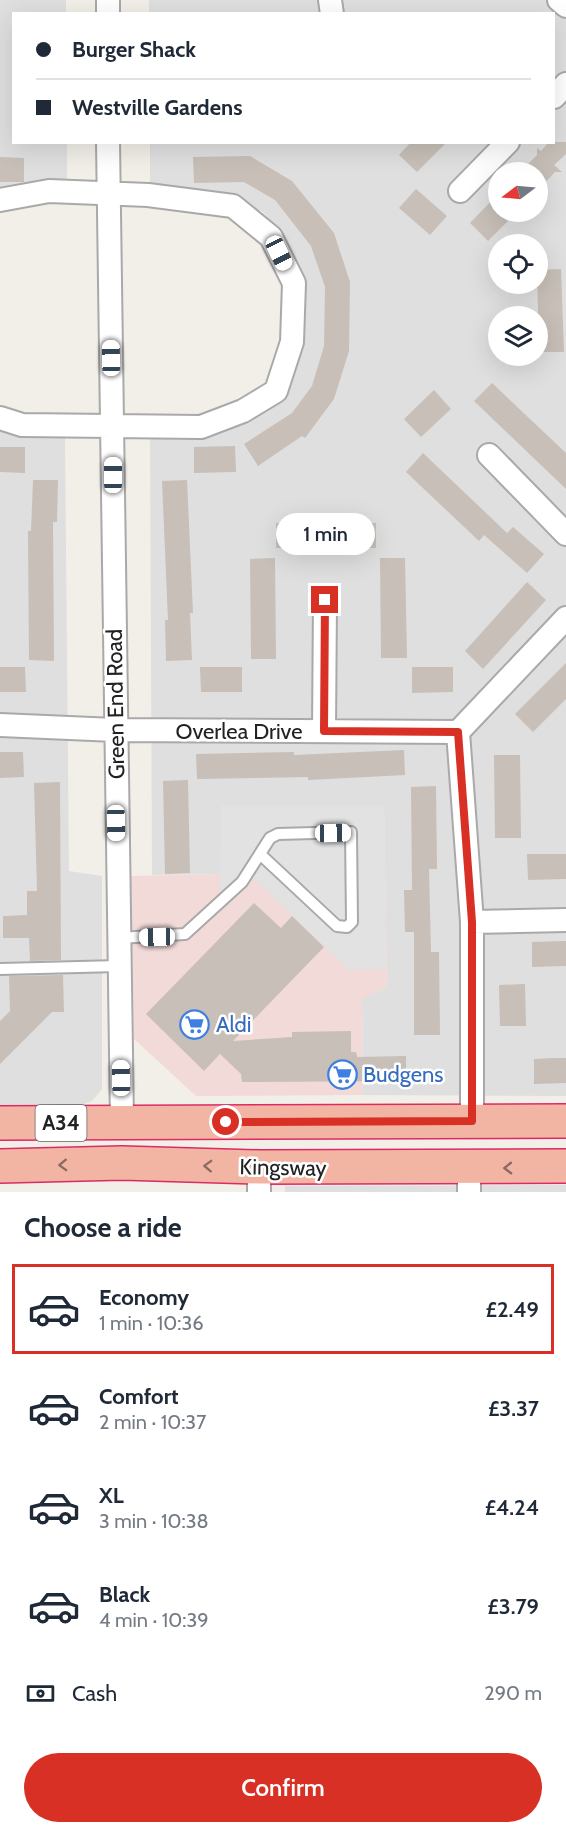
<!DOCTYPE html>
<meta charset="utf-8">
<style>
body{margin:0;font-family:Cabin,sans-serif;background:#f2f2f3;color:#1f2937;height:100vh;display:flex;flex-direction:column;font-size:22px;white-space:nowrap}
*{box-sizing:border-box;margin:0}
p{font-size:20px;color:#747a83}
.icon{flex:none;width:33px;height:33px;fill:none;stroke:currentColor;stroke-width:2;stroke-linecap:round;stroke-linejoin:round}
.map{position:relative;height:1192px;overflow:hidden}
.panel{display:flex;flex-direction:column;background:#fff;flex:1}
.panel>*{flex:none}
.top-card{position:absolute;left:12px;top:12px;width:543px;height:132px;border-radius:0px;box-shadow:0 6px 24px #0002;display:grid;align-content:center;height:132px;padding:0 24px;background:#fff}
.needle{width:39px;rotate:254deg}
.buttons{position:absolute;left:488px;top:162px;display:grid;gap:12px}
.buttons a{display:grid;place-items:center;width:60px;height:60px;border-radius:50%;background:#fff;box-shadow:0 6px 24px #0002;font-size:30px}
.end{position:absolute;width:27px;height:27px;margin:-14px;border:8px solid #d93025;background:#fff;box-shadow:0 0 0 3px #fff}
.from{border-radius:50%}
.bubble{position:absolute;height:42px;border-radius:21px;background:#fff;box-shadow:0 6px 24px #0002;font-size:20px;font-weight:600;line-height:42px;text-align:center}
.car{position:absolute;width:18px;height:36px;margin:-18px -9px;border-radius:8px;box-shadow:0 0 4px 2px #0007;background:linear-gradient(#fff 24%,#345 0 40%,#fff 0 76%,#345 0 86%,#fff 0)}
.top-card b{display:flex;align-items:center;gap:21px;height:57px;font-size:22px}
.top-card b+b{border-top:2px solid #e0e1e3}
.top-card i{width:15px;height:15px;background:#1f2937}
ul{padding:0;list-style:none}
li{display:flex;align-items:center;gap:18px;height:90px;margin:0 12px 9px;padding:0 12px;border:3px solid transparent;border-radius:0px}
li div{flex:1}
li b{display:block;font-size:22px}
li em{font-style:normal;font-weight:600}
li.on{border-color:#d93025}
li>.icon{width:54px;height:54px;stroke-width:1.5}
h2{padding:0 24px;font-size:27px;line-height:72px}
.pay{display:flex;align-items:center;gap:15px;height:66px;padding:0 24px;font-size:22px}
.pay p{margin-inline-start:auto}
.primary-button{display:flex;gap:12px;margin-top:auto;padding:12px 24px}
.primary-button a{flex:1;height:69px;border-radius:36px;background:#d93025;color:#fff;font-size:24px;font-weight:600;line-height:69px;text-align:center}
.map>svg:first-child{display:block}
.residential{fill:#e0dfdf;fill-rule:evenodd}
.commercial{fill:#f2dad9}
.parking{fill:#e2e2e2}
.building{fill:#c7bfb8}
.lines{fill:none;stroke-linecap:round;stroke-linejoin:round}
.service-casing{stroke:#a9a9a9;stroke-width:14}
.minor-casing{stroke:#a9a9a9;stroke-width:26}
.trunk-casing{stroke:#dc2a67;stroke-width:36}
.service{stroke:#fff;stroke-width:10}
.minor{stroke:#fff;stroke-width:22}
.trunk{stroke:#f2b4a3;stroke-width:33}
.oneway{stroke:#8a6b62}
.route{stroke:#d93025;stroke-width:8}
.labels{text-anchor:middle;stroke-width:5;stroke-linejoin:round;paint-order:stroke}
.shield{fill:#fff;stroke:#646464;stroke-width:1.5}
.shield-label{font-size:21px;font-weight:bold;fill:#222}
.street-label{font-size:22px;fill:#222;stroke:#fff}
.shop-label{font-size:22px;fill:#366cbe;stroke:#fff;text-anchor:start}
</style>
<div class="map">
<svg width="566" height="1192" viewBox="0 0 566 1192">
<rect width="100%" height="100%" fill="#f2efe9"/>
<!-- residential -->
<path class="residential" d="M0 0H66V13L14 14V142L67 143V184L0 195Z
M149 0H566V1096L363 1095 362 998 387 987 384 806H221V874L152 875 150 429 235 421 303 341 306 308 301 276 279 231 263 212 245 203 150 190V143L554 142V14H149ZM498 172H537V212H498ZM498 244H537V284H498ZM498 316H537V356H498Z
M0 426 65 438 69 871 102 876V1089L92 1101 63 1112H0Z
M566 1185V1192H285V1186Z"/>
<!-- commercial -->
<path class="commercial" d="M221 806H384L387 987 362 999 363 1095 196 1096 134 1039 131 876 221 874Z"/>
<!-- parking -->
<path class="parking" d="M221 806H384L386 969 349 970 254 879 220 913Z"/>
<!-- building -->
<path class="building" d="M411 142H447L417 172 399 155Z
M549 142H566V154L554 165 562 172H555L537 191V172H520L537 155V148L541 151Z
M250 156 292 181 334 233 350 282 349 351 334 399 305 438 302 436 258 466 244 444 292 413 312 386 324 346 325 287 311 246 275 200 244 182 194 183 193 157Z
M0 157 24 158V182H0Z
M416 189 447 216 430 235 399 208Z
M498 194V212H517L488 241 470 223Z
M561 269 564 352H539L537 270Z
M492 383 566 453V489L474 401Z
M434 390 451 409 421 437 404 419Z
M235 446 236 472 194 473V447Z
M0 447H25V473L0 472Z
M423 453 507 533 513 527 544 554 527 573 484 535 479 541 406 472Z
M33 480H58L57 522H53L54 661 29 660 28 531H31Z
M187 480 193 613H190L192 660 166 661 165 620H168L162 481Z
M276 523H376V548H276Z
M275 558 276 659H251L250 559Z
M380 558H405L407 658H381Z
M527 582 546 600 483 669 465 651Z
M566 663V699L533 732 515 714Z
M0 667H25L26 692H0Z
M200 667H242V692H201Z
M412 667H453V692L412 693Z
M404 750 405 775 308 780V777L197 779 196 754 294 752V755Z
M0 752H23L24 777 0 778Z
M494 755H520L521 838H495Z
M188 780 190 873 165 874 163 781Z
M60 782 61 960 30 961 29 938H3V916L27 915V891H37L34 783Z
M436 786 437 869H429L431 952H439L440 1035H414V932H405L404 890H412L411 787Z
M527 854H566V879L528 880Z
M254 903 281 928 292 916 324 947 233 1041 292 1037V1032L351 1031V1052H356L357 1057 406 1056V1081L242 1082 241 1074 220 1054 204 1071 146 1014Z
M566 941V966L532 967V942Z
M63 975 64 1012H52L0 1064V1021L10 1011 9 976Z
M525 984 526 1026H500L499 985Z
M554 1058H566V1083L534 1084V1059Z"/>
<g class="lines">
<defs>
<path id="service" d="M119 938 185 934 242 882 270 838 278 834 351 832 352 922 347 927 337 926 261 855
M0 969 119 966"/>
<path id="minor" d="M330 0 332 14
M559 0 566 6
M108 14V0
M554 97 566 84
M108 142 122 1123
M460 191 508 142
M0 200 49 191 148 195 233 206 271 237 294 283 292 342 276 391 243 411 201 427 22 425 0 418
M489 455 566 534
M0 725 115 730 458 732 566 618
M324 731 325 600
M458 732 472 922V1121
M472 922 566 920
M259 1192V1167
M469 1192V1169"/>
<path id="trunk" d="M0 1123 566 1121
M0 1166 122 1163 259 1167 566 1166"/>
</defs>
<!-- service casing -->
<use href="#service" class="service-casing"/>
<!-- minor casing -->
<use href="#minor" class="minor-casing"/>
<!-- trunk casing -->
<use href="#trunk" class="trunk-casing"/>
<!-- service -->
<use href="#service" class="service"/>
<!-- minor -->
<use href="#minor" class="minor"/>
<!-- trunk -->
<use href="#trunk" class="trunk"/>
</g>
<!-- one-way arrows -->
<defs><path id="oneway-chevron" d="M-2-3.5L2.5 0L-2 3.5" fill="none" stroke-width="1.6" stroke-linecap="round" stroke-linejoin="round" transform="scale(1.5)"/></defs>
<g class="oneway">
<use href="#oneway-chevron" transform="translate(63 1165) rotate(178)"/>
<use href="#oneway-chevron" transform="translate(208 1166) rotate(-178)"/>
<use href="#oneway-chevron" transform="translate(508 1168) rotate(179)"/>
</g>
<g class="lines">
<!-- route -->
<path class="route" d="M226 1122 472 1121V922L458 732 324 731 325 600"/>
</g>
<!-- icons -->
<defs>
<symbol id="supermarket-ring" viewBox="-11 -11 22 22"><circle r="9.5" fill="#fff" stroke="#3f7fe0" stroke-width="1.5"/><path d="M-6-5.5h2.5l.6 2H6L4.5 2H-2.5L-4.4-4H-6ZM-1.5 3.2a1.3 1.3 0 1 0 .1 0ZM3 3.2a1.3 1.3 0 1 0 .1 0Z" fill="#3f7fe0"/></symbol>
</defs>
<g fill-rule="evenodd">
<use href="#supermarket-ring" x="178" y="1008" width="33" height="33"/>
<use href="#supermarket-ring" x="326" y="1058" width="33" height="33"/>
</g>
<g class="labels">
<!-- shield labels -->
<rect class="shield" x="35.5" y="1105" width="51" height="36" rx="4.5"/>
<g class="shield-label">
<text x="61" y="1130">A34</text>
</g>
<!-- street labels -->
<g class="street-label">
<text transform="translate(115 704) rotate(-91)" y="8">Green End Road</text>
<text x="239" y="739">Overlea Drive</text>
<text transform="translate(283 1167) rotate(1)" y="8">Kingsway</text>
</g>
<!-- shop labels -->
<g class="shop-label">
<text x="216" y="1032">Aldi</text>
<text x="363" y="1082">Budgens</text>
</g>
</g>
</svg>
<div class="buttons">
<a><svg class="needle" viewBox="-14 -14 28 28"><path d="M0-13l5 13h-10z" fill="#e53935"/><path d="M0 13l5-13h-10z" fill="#747a83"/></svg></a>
<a><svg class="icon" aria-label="locate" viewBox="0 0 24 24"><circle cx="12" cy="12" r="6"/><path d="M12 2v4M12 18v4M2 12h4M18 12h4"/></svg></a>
<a><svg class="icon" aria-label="layers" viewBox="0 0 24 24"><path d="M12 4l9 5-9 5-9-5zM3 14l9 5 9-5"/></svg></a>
</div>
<i class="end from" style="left:226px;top:1122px"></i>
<i class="end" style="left:325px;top:600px"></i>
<div class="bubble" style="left:276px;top:513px;width:99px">1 min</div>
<i class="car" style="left:279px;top:253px;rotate:154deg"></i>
<i class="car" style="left:111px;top:358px;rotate:359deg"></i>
<i class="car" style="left:113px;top:475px;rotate:0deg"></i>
<i class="car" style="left:116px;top:823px;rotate:179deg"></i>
<i class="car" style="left:333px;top:833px;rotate:89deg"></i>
<i class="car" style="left:157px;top:937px;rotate:269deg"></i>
<i class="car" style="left:121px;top:1078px;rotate:359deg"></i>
<div class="top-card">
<b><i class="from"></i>Burger Shack</b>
<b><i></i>Westville Gardens</b>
</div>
</div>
<section class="panel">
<h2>Choose a ride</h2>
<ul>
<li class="on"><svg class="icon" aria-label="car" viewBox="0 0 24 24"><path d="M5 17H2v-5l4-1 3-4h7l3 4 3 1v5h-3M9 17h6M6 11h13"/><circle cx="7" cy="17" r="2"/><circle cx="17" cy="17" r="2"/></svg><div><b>Economy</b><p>1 min · 10:36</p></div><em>£2.49</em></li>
<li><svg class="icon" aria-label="car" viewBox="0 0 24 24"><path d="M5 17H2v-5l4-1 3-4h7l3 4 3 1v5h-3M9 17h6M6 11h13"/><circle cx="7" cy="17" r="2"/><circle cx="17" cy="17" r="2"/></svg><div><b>Comfort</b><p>2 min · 10:37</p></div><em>£3.37</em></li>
<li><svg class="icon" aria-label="car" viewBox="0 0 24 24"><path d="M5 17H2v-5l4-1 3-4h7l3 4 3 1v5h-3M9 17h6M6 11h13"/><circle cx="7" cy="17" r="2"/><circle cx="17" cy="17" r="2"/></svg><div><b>XL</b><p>3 min · 10:38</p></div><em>£4.24</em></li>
<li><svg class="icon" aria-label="car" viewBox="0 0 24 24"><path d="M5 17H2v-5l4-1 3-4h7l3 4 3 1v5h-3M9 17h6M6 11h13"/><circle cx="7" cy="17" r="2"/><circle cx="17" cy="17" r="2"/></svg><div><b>Black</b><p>4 min · 10:39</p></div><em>£3.79</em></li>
</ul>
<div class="pay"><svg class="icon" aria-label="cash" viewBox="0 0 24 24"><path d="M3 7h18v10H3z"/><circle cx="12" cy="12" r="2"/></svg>Cash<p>290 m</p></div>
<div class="primary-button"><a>Confirm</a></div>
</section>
